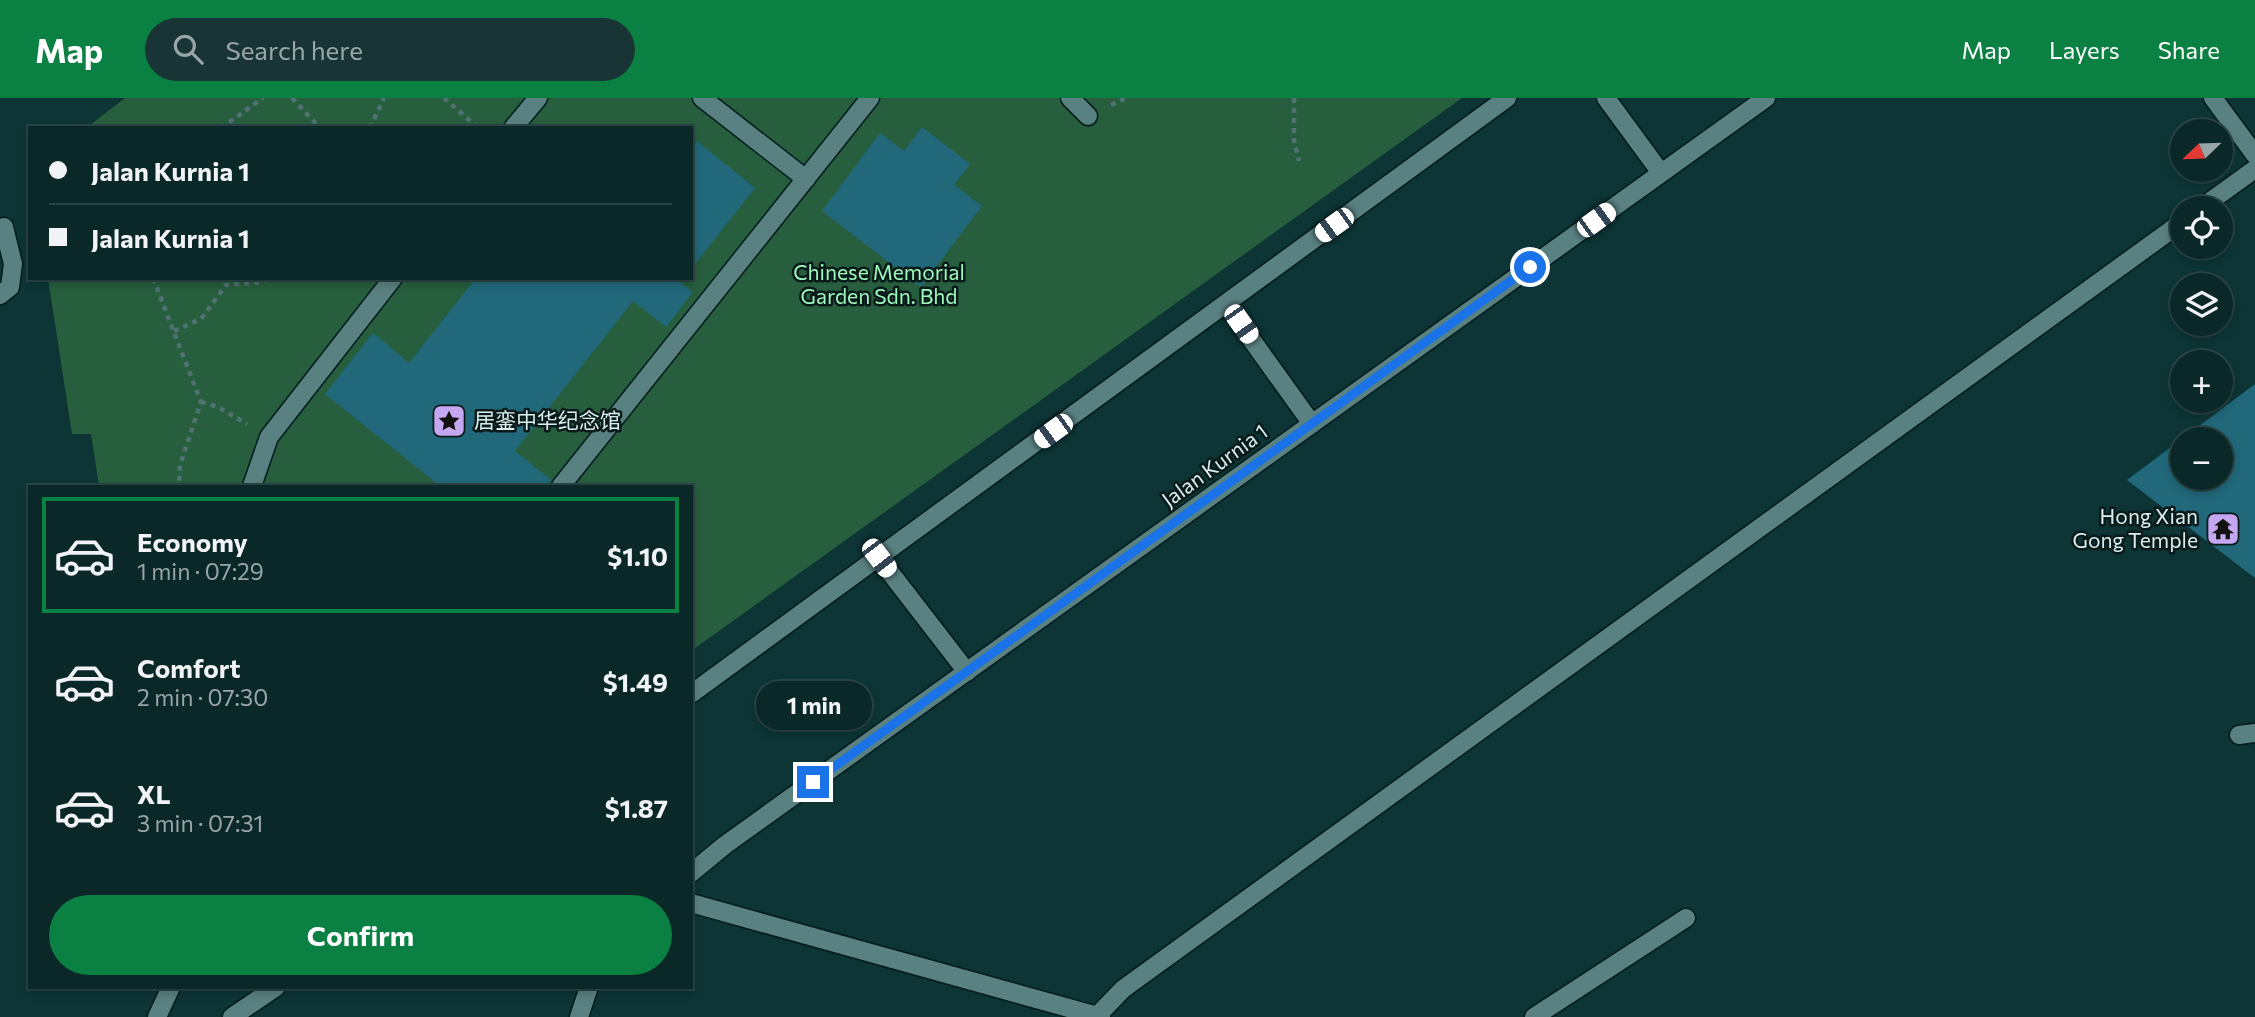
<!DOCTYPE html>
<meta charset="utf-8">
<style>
body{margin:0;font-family:Commissioner,"Noto Sans SC",sans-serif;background:#183434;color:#f1f3f6;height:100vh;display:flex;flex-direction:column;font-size:26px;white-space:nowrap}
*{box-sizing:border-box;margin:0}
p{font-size:23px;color:#99a6a8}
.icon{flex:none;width:38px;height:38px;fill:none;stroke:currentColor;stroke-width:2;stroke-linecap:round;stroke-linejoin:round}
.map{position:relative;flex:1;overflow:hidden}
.sheet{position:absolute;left:28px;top:387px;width:665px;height:504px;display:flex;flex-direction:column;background:#0a2828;border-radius:0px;box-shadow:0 4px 10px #0003,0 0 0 2px #2a4445}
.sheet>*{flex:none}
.guide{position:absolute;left:28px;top:28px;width:665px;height:154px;border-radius:0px;box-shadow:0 4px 10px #0003,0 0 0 2px #2a4445;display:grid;align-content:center;height:154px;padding:0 21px;background:#0a2828}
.needle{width:46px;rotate:247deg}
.fabs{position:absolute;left:2170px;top:21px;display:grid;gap:14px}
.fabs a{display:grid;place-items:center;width:63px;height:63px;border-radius:50%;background:#0a2828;box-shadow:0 4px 10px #0003,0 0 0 2px #2a4445;font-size:35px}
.end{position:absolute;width:32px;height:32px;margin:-16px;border:9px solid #1a73e8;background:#fff;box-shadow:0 0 0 4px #fff}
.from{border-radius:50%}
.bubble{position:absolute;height:49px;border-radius:24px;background:#0a2828;box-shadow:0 4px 10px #0003,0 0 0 2px #2a4445;font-size:23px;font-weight:700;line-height:49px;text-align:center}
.car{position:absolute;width:21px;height:42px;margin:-21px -10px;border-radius:9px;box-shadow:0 0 5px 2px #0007;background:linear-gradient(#fff 24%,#345 0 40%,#fff 0 76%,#345 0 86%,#fff 0)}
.guide b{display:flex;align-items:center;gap:24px;height:66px;font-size:26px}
.guide b+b{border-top:2px solid #2a4445}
.guide i{width:18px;height:18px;background:#f1f3f6}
ul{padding:12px 0 0;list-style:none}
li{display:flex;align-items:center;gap:21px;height:116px;margin:0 14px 10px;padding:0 7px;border:4px solid transparent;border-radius:0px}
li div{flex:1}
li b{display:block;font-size:26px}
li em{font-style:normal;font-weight:700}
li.current{border-color:#0b8043}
li>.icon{width:63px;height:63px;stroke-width:1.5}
.button{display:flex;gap:14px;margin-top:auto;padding:14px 21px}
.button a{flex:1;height:80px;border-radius:42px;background:#0b8043;color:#fff;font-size:28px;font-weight:700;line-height:80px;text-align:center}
header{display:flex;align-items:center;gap:42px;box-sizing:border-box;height:98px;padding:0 35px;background:#0b8043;color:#fff}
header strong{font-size:33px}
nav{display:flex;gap:38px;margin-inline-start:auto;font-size:24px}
.search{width:490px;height:63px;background:#183434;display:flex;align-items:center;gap:18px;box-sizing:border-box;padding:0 24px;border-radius:38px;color:#99a6a8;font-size:26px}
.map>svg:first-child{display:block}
.green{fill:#275e3d}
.building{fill:#21687a;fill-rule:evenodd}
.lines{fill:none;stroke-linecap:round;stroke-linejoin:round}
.lane-casing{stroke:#001b1c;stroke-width:21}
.street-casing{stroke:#001b1c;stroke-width:21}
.path{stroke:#507272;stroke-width:4.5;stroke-dasharray:5 5;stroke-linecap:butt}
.lane{stroke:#5a8181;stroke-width:18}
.street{stroke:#5a8181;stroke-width:18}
.route{stroke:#1a73e8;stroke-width:9}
.labels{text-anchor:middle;stroke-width:5;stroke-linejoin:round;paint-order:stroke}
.park-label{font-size:21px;fill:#9cf8bb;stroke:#0a1a1a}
.poi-label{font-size:21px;fill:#d8eded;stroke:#0a1a1a;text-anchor:start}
.street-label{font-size:21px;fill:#d8eded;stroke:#0a1a1a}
</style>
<header>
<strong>Map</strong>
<div class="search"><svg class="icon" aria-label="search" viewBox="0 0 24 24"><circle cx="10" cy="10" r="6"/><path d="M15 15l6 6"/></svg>Search here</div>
<nav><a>Map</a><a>Layers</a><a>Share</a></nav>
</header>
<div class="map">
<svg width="2255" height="919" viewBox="0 0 2255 919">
<rect width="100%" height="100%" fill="#0d3536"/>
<!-- green -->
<path class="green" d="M125 0H1462L691 553V388H99L91 336H72L48 180H691V30H86Z"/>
<!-- building -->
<path class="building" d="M922 29 970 66 954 87 982 108 921 189 822 113 880 35 904 53Z
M697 43 755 90 691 171V50Z
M476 180H684L681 185 693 194 666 229 633 203 515 353 551 382 546 388H440L325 296 373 235 409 265Z
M2255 286V480L2127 382ZM2182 341H2221V380H2182Z"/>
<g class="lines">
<defs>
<path id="lane" d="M702 0 806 81
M1070 0 1088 18
M1606 0 1661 75
M513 30 538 0
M0 197 10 189 13 166 4 129
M1226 206 1312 326
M252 388 269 339 393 180
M561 388 870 0
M879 460 967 574
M691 596 1507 0
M2239 637 2255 635
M157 919 171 889
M232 919 276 889"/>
<path id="street" d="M2213 0 2255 57
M2201 110 2255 71
M691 775 725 747 1766 0
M691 805 1101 919
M1097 918 1123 891 2182 124
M579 919 589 889
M1534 919 1686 820"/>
</defs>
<!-- lane casing -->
<use href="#lane" class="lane-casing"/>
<!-- street casing -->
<use href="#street" class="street-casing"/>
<!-- path -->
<path class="path" d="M292 0 320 30
M444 0 478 30
M1294 0V42L1299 63
M1111 7 1126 0
M221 30 263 0
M370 30 384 0
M153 180 201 304 180 367 179 388
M174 233 201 221 226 187 262 184 269 180
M201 304 218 309 247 326"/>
<!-- lane -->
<use href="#lane" class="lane"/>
<!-- street -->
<use href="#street" class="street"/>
</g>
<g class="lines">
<!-- route -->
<path class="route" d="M813 684 1530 169"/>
</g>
<!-- icons -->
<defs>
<symbol id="sight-square" viewBox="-11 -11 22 22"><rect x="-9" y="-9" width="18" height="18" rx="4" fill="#c5a6f1" stroke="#0a1a1a"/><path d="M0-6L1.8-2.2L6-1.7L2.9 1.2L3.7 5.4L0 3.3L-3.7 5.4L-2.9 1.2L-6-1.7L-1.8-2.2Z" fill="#111"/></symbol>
<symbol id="temple-square" viewBox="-11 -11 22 22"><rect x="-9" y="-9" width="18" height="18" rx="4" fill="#c5a6f1" stroke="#0a1a1a"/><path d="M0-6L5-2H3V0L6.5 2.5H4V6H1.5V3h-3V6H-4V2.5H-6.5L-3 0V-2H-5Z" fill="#111"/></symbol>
</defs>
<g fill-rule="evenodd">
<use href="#sight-square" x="430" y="304" width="38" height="38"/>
<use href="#temple-square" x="2204" y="412" width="38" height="38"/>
</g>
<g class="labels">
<!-- park labels -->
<g class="park-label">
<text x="879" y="182">Chinese Memorial<tspan x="879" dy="24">Garden Sdn. Bhd</tspan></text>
</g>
<!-- poi labels -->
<g class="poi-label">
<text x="474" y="330">居銮中华纪念馆</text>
<text x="2198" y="426" text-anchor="end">Hong Xian<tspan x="2198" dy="24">Gong Temple</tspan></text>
</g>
<!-- street labels -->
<g class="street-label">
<text transform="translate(1215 368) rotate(-36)" y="7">Jalan Kurnia 1</text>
</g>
</g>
</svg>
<div class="fabs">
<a><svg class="needle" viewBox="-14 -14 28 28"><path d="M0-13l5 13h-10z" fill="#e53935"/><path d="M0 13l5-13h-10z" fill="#99a6a8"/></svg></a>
<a><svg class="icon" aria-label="locate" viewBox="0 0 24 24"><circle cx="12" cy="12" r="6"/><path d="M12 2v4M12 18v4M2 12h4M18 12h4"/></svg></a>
<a><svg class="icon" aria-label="layers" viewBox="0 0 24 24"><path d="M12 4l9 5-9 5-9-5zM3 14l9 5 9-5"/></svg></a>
<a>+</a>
<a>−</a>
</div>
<i class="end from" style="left:1530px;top:169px"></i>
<i class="end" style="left:813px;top:684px"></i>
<div class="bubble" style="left:756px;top:583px;width:116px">1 min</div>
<i class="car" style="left:1596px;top:122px;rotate:54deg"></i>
<i class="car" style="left:1334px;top:127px;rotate:234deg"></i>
<i class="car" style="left:1241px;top:226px;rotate:145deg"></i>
<i class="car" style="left:1053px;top:333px;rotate:234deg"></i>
<i class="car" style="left:879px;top:460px;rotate:143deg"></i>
<div class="guide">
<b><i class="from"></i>Jalan Kurnia 1</b>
<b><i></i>Jalan Kurnia 1</b>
</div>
<section class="sheet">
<ul>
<li class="current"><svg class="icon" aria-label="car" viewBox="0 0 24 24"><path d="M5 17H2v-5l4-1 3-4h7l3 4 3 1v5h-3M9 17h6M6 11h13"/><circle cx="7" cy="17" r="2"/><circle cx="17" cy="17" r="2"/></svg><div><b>Economy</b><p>1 min · 07:29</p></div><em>$1.10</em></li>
<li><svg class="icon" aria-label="car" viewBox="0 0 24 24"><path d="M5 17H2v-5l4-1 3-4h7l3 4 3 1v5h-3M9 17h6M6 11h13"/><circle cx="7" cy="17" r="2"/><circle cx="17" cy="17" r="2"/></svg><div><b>Comfort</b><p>2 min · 07:30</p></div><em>$1.49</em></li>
<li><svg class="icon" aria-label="car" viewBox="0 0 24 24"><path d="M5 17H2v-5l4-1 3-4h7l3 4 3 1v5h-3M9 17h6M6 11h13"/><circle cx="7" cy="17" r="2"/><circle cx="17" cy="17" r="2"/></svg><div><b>XL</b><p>3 min · 07:31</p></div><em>$1.87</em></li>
</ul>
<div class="button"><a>Confirm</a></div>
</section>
</div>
